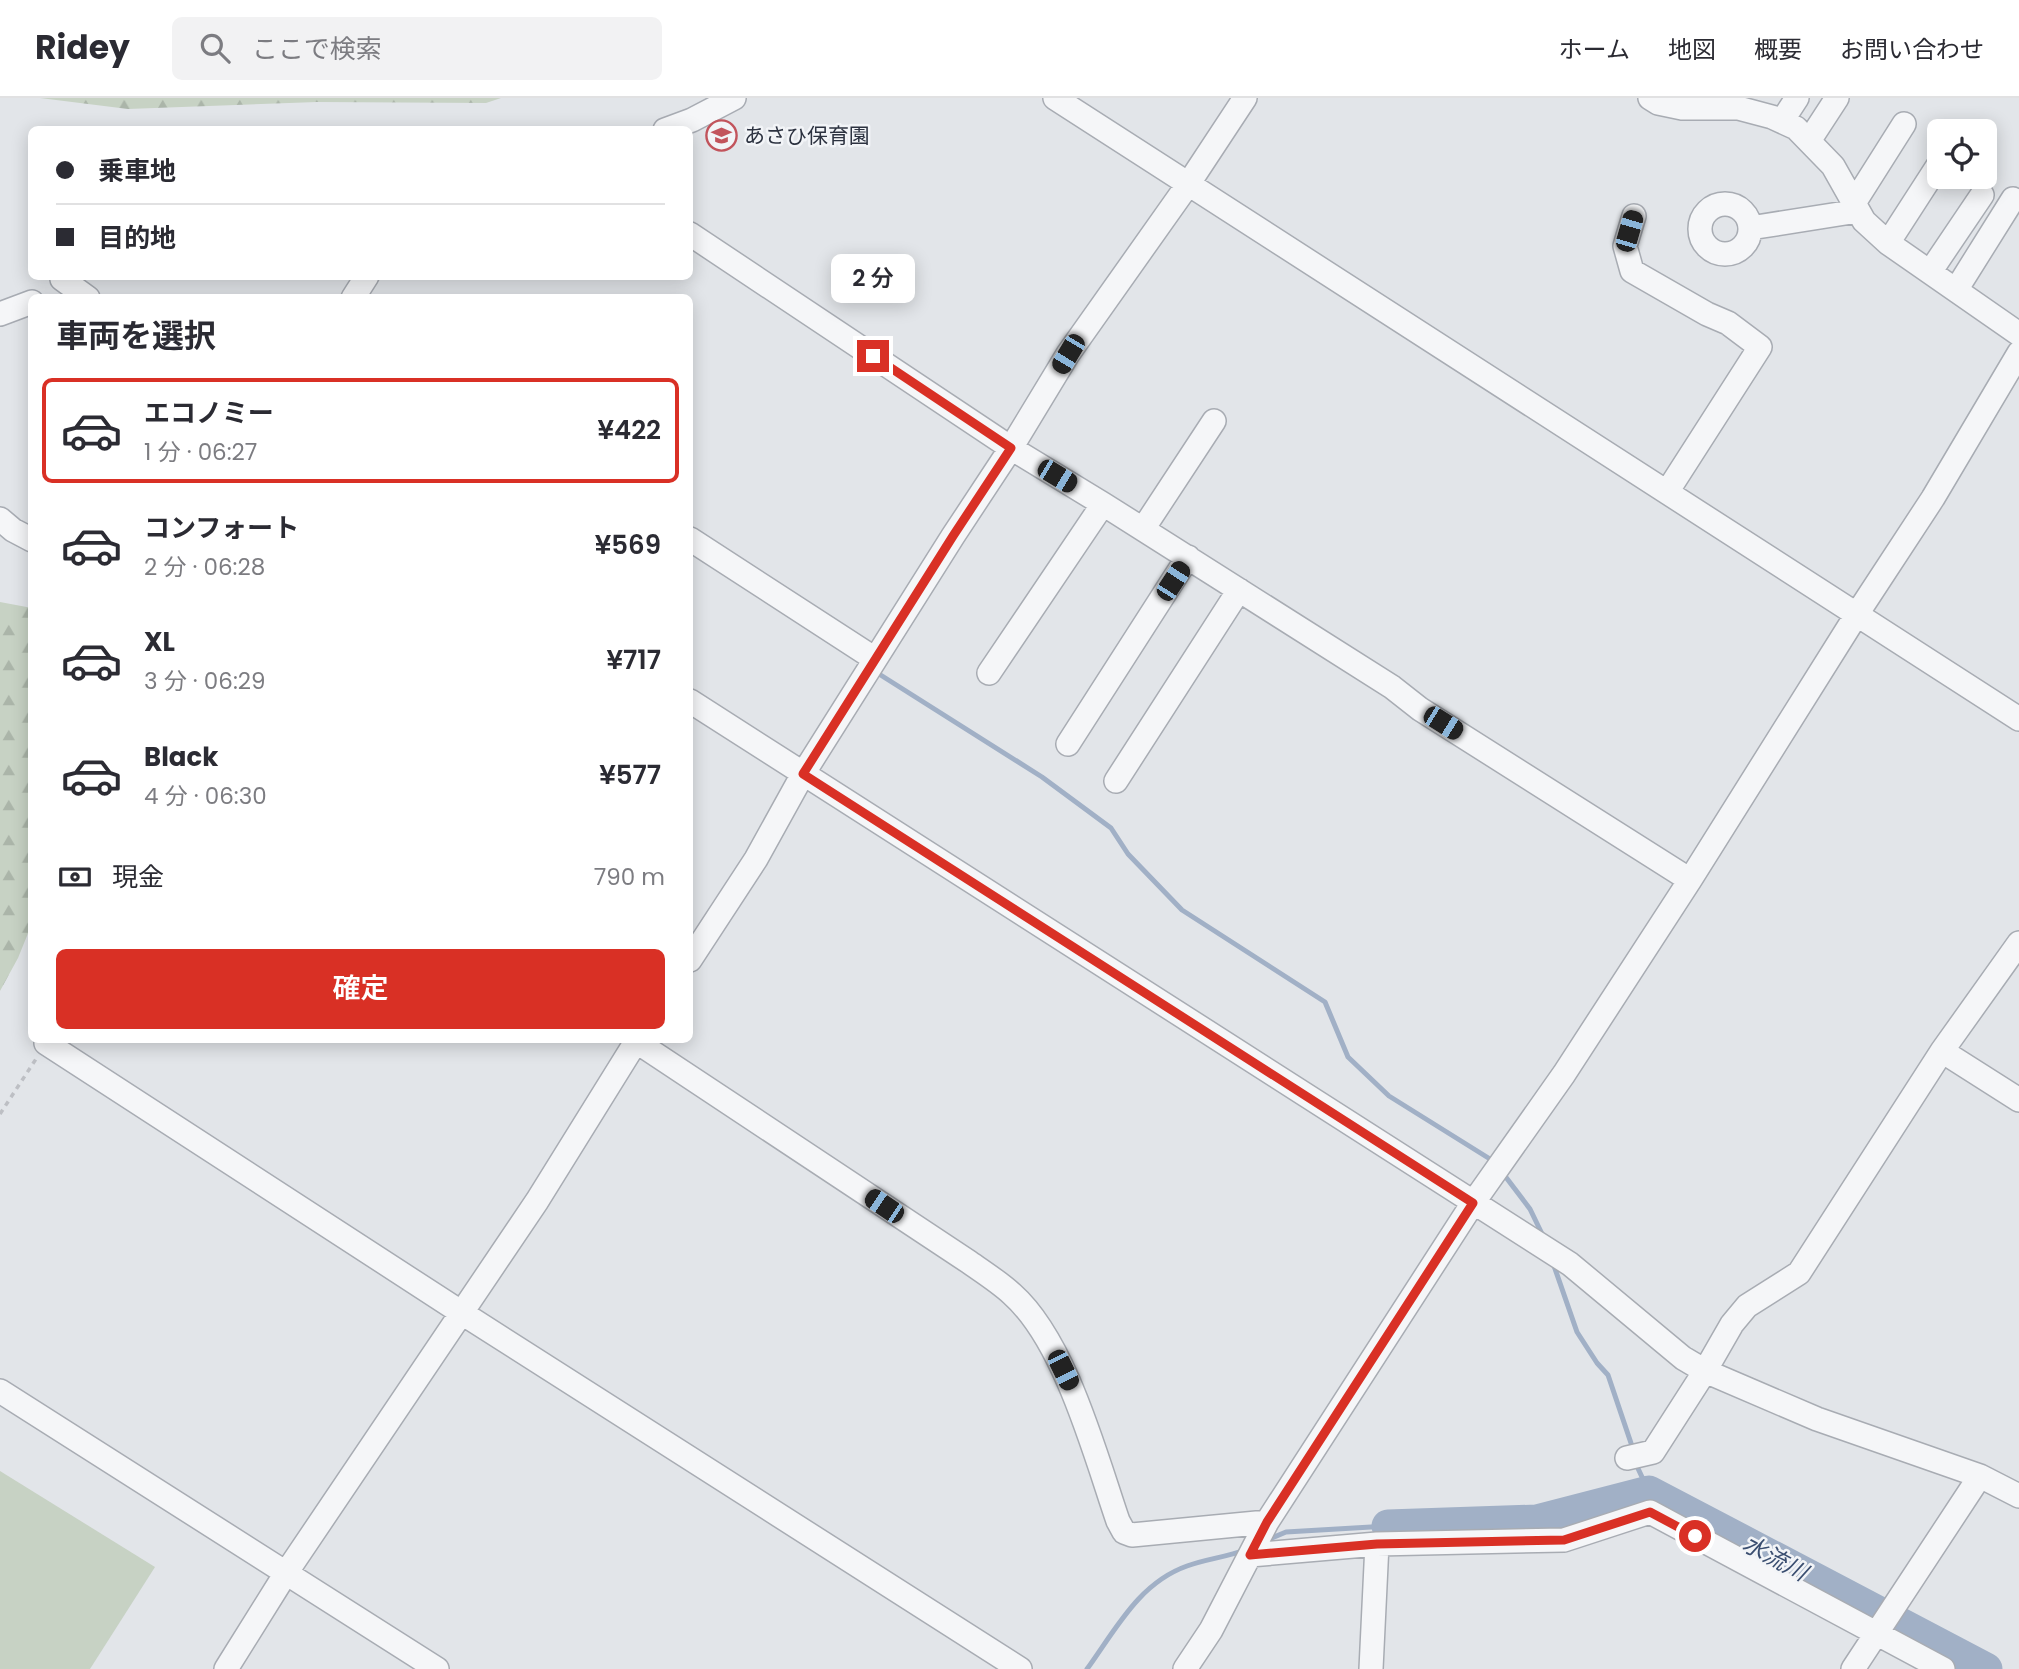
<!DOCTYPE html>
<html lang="ja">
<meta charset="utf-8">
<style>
body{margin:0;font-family:Poppins,"Noto Sans JP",sans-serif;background:#f2f2f3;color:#2b2b33;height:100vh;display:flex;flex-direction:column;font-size:26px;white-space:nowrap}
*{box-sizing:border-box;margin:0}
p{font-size:23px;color:#7c7c81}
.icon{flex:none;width:38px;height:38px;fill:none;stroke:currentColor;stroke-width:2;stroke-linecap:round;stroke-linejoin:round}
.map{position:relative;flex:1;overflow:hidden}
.sheet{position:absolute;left:28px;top:196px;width:665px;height:749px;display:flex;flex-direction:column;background:#fff;border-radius:10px;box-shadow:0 4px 18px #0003}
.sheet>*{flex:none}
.top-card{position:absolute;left:28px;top:28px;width:665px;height:154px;border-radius:10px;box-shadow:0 4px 18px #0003;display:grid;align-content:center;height:154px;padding:0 28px;background:#fff}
.buttons{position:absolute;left:1927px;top:21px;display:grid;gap:14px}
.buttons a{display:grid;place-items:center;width:70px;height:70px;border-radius:10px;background:#fff;box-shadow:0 4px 18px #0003;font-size:35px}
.end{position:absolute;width:32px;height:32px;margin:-16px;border:9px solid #d93025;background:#fff;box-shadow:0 0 0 4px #fff}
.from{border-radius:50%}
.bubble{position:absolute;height:49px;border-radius:10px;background:#fff;box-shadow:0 4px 18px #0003;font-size:23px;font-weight:600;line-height:49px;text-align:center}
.car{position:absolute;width:21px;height:42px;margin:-21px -10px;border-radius:9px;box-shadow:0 0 5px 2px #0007;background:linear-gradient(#222 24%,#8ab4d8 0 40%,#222 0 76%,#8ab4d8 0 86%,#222 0)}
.top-card b{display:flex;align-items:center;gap:24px;height:66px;font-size:26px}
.top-card b+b{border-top:2px solid #e1e1e2}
.top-card i{width:18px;height:18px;background:#2b2b33}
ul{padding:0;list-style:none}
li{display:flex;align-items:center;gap:21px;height:105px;margin:0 14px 10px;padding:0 14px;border:4px solid transparent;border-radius:10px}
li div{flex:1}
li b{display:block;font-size:26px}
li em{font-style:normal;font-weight:600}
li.on{border-color:#d93025}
li>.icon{width:63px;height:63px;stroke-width:1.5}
h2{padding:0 28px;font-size:32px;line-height:84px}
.pay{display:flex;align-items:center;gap:18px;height:77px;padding:0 28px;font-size:26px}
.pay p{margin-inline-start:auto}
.primary-button{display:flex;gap:14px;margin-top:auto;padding:14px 28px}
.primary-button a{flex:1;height:80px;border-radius:10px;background:#d93025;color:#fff;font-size:28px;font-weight:600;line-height:80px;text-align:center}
header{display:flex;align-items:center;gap:42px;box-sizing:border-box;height:98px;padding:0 35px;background:#fff;border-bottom:2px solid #e1e1e2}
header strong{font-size:33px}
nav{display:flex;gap:38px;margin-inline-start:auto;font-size:24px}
.search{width:490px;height:63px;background:#f2f2f3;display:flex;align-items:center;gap:18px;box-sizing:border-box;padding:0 24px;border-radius:10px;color:#7c7c81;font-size:26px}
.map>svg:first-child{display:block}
.forest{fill:url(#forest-firs)}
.pitch{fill:#c7d2c4}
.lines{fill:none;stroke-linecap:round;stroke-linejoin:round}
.stream{stroke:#a1b0c6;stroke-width:5}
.river{stroke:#a1b0c6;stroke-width:33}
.minor-casing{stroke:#a8acb3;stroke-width:26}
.path{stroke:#bdbfc4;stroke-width:3.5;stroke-dasharray:5 5;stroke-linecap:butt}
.minor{stroke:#f5f6f8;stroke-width:23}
.route{stroke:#d93025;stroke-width:9}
.labels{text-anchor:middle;stroke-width:5;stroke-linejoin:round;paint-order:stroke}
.poi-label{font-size:21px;fill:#2c3240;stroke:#f2f4f7;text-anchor:start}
.water-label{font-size:23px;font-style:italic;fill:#3a4e70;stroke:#f2f4f7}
</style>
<header>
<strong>Ridey</strong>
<div class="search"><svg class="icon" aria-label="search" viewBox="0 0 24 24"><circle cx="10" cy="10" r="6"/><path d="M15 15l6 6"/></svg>ここで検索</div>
<nav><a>ホーム</a><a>地図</a><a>概要</a><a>お問い合わせ</a></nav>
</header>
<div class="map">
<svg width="2019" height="1571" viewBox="0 0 2019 1571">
<defs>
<pattern id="forest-firs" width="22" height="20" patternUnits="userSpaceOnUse" patternTransform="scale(1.75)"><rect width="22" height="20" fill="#c7d2c4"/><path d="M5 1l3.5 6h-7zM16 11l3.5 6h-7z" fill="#abb5a9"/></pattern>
</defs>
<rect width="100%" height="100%" fill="#e2e5e9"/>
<!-- forest -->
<path class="forest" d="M40 0H501L486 5 317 4 128 11Z
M0 504 32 510 31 828 18 860 0 893Z"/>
<!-- pitch -->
<path class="pitch" d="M0 1373 155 1469 90 1571H0Z"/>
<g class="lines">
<!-- stream -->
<path class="stream" d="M879 576 1042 679 1111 730 1128 756 1182 812 1325 904 1348 959 1389 998 1490 1061
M1505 1078 1530 1111 1544 1140
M1553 1165 1577 1234 1597 1265 1608 1277 1634 1354
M1635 1364 1649 1394
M1267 1442 1286 1434 1388 1428
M1087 1571C1116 1531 1139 1485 1187 1468 1206 1461 1227 1459 1245 1452"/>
<!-- river -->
<path class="river" d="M1388 1428 1537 1423 1649 1394 1986 1571"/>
<defs>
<path id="minor" d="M1055 0 2019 621
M1650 0 1658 5 1682 10H1738L1772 19 1796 30 1833 68 1864 123 1888 145 2019 236
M1782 23 1797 0
M665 32 692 22 734 0
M1809 43 1837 0
M1854 105 1904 26
M1700 131a25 25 0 1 1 50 0a25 25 0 1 1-50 0Z
M1634 118 1625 148 1632 173 1707 216 1728 225 1760 249 1667 394
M1750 130 1858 113
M690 136 1011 350 1103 406 1392 589 1420 611 1690 782
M1888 145 1939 66
M1930 174 1982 97
M62 181 88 200
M1956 192 2013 101
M353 200 367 178
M0 216 32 204
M0 421 13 432 32 442
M1143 431 1214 323
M690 441 875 561
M989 575 1103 406
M690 603 1570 1166 1683 1260 1705 1273 1817 1321 1980 1378 2019 1398
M1068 646 1188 459
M1116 683 1239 492
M690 862 756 761 803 676 953 438 1011 350 1068 256 1189 85 1245 0
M634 942 969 1164C983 1174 999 1184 1012 1196 1065 1243 1095 1356 1118 1423L1124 1434 1132 1437 1267 1424
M46 945 462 1215 1020 1571
M1942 953 2019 1002
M0 1293 437 1571
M1627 1360 1653 1354 1705 1273 1732 1226 1747 1208 1799 1175 1942 953 2019 845
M1250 1457 1377 1446 1564 1442 1650 1414 1943 1571
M226 1571 286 1475 537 1103 637 942
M1185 1571 1211 1532 1267 1424 1473 1105 1564 976 1690 782 1857 516 1933 400 2019 255
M1371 1571 1377 1446
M1853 1571 1980 1378"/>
</defs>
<!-- minor casing -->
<use href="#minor" class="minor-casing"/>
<!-- path -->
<path class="path" d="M0 1016 36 961"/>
<!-- minor -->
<use href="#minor" class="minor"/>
</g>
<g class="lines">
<!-- route -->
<path class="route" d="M873 258 1011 350 953 438 803 676 1473 1105 1267 1424 1250 1457 1377 1446 1564 1442 1650 1414 1695 1438"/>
</g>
<!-- icons -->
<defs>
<symbol id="school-ring" viewBox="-11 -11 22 22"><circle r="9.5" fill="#f2f4f7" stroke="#c2545c" stroke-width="1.5"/><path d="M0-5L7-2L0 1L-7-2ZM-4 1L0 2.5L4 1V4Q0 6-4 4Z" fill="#c2545c"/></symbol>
</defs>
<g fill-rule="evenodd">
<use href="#school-ring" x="704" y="20" width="35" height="35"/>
</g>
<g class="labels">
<!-- poi labels -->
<g class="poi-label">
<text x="744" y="45">あさひ保育園</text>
</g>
<!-- water labels -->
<g class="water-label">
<text transform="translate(1775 1460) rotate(28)" y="8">水流川</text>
</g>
</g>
</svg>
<div class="buttons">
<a><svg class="icon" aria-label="locate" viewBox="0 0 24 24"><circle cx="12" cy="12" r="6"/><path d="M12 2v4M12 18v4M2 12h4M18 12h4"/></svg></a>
</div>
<i class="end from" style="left:1695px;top:1438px"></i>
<i class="end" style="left:873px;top:258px"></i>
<div class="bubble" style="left:831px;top:156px;width:84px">2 分</div>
<i class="car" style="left:1629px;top:133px;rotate:16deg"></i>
<i class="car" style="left:1068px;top:256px;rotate:211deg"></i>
<i class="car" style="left:1057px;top:378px;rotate:121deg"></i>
<i class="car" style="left:1173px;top:483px;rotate:33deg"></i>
<i class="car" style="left:1443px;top:625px;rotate:122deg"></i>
<i class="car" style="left:884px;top:1108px;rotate:304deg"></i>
<i class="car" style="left:1063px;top:1272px;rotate:154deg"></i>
<div class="top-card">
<b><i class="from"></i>乗車地</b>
<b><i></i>目的地</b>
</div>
<section class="sheet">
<h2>車両を選択</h2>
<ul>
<li class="on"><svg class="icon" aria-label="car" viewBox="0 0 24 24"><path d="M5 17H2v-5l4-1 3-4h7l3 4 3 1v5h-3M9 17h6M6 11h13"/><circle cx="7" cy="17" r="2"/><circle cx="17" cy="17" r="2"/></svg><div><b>エコノミー</b><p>1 分 · 06:27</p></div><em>¥422</em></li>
<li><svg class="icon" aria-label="car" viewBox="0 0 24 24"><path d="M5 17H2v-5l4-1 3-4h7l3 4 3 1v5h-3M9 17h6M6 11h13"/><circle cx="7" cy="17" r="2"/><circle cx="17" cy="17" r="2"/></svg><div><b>コンフォート</b><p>2 分 · 06:28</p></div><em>¥569</em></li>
<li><svg class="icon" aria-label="car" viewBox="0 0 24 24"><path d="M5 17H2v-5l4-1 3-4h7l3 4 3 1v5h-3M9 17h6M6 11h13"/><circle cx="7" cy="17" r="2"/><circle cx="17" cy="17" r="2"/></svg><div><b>XL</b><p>3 分 · 06:29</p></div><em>¥717</em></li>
<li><svg class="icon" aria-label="car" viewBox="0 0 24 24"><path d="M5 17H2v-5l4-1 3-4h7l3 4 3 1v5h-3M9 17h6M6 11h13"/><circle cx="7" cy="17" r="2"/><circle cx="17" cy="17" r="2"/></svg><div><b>Black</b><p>4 分 · 06:30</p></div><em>¥577</em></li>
</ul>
<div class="pay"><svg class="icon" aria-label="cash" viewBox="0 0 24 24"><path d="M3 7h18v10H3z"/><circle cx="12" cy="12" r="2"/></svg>現金<p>790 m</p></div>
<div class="primary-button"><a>確定</a></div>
</section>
</div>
